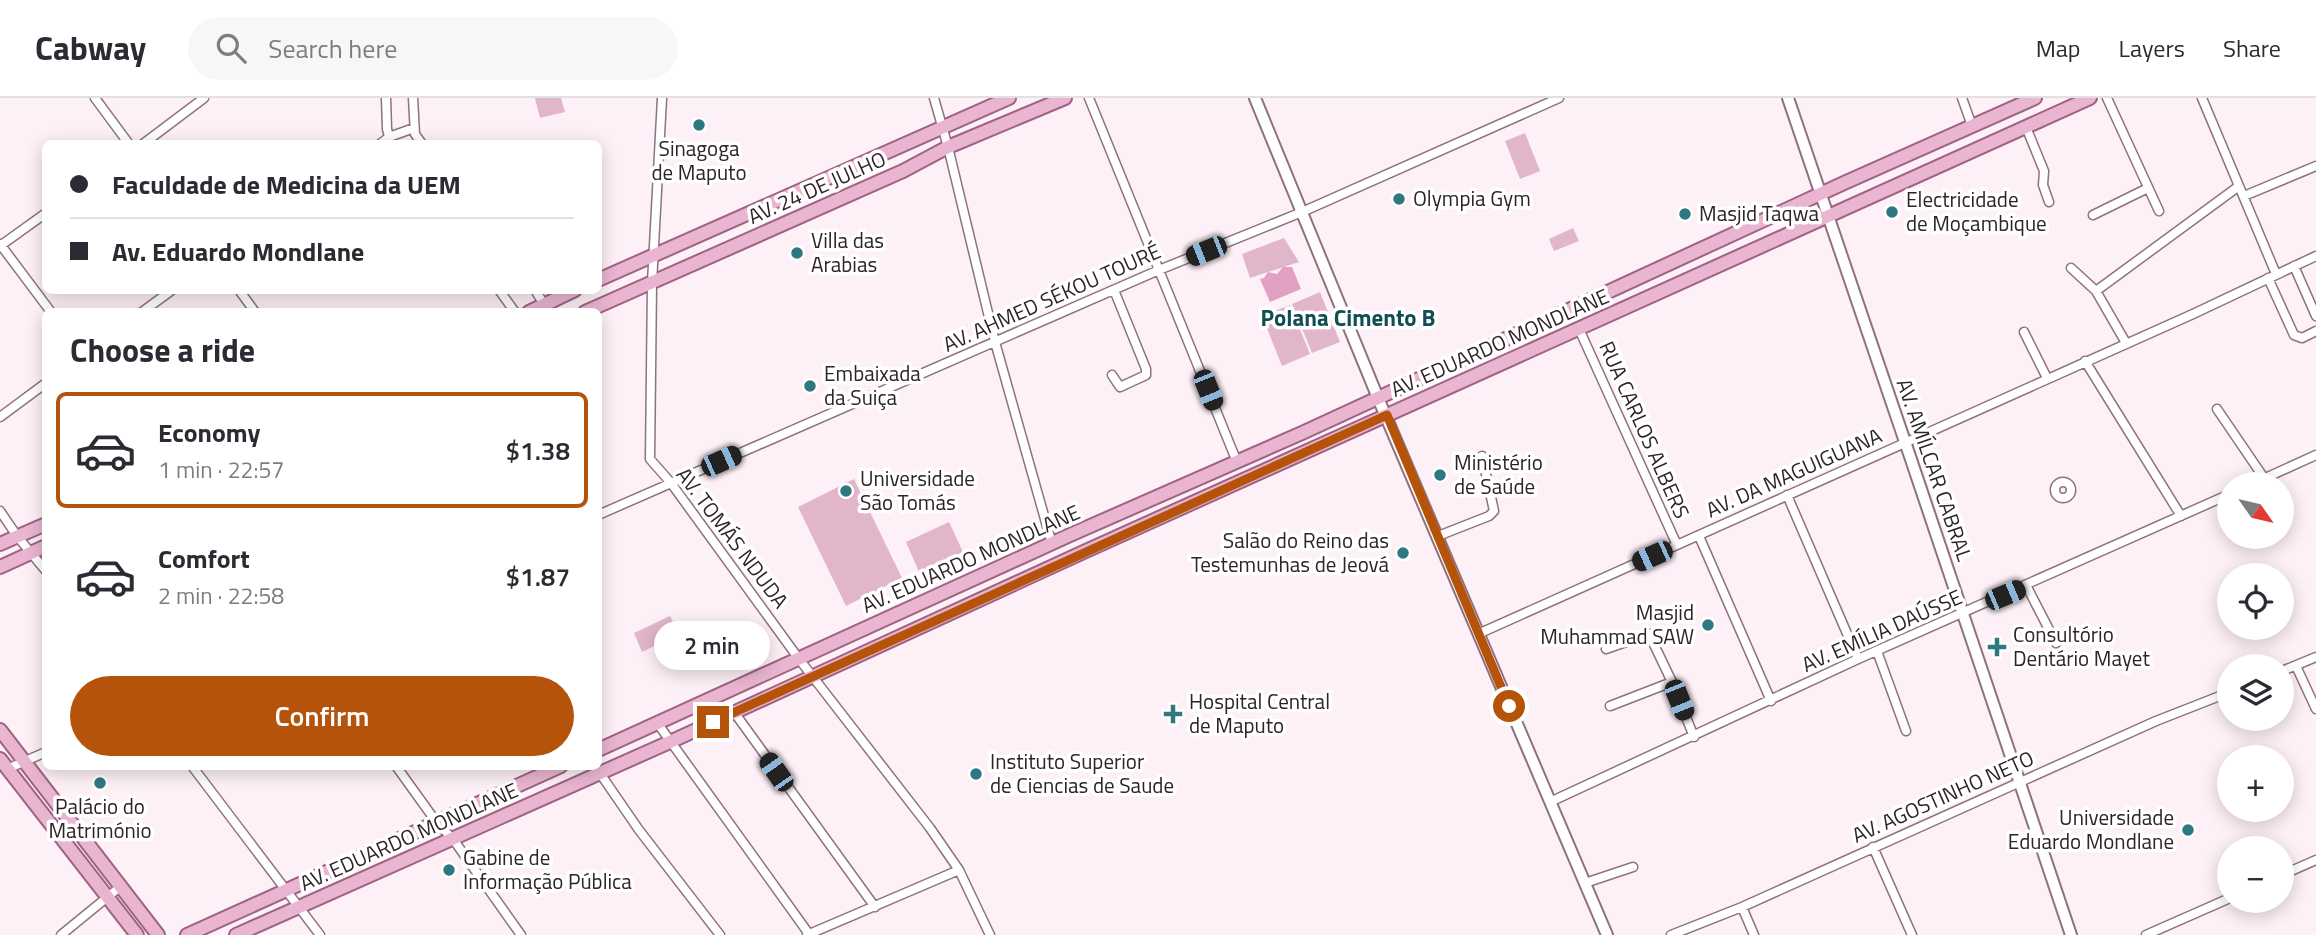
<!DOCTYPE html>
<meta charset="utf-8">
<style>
body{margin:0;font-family:"Titillium Web",sans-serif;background:#f7f7f7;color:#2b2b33;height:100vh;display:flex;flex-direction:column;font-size:26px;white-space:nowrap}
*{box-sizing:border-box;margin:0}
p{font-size:23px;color:#7c7c81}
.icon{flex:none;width:38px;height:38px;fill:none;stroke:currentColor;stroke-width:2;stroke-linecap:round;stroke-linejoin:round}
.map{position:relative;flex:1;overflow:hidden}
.panel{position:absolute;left:42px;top:210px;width:560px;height:462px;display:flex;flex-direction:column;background:#fff;border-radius:10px;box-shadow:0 4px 18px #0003}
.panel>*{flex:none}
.banner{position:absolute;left:42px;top:42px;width:560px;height:154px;border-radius:10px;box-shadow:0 4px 18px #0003;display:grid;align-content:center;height:154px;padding:0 28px;background:#fff}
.needle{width:46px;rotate:124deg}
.controls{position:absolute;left:2217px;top:374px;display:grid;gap:14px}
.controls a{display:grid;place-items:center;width:77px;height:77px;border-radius:50%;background:#fff;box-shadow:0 4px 18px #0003;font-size:35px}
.end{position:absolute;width:32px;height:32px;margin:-16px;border:9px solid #b45309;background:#fff;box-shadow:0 0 0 4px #fff}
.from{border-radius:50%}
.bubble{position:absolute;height:49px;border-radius:24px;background:#fff;box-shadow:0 4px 18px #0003;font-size:23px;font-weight:600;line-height:49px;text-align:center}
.car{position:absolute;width:21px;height:42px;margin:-21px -10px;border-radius:9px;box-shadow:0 0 5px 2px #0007;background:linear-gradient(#222 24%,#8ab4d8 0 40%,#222 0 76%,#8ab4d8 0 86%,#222 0)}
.banner b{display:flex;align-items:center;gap:24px;height:66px;font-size:26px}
.banner b+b{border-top:2px solid #e1e1e2}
.banner i{width:18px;height:18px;background:#2b2b33}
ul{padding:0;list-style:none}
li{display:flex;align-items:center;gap:21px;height:116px;margin:0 14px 10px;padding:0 14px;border:4px solid transparent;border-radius:10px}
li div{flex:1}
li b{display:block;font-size:26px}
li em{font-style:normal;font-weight:600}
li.selected{border-color:#b45309}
li>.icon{width:63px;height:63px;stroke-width:1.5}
h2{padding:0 28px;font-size:32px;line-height:84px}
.cta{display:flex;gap:14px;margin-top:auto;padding:14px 28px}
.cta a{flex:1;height:80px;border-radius:42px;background:#b45309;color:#fff;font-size:28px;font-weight:600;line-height:80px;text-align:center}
header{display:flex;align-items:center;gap:42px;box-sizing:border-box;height:98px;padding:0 35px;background:#fff;border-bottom:2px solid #e1e1e2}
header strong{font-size:33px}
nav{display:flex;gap:38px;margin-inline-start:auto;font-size:24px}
.search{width:490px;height:63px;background:#f7f7f7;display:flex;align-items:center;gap:18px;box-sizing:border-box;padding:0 24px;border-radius:38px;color:#7c7c81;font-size:26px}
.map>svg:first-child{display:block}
.green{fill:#e1b6cb}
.water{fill:#e2a0c2}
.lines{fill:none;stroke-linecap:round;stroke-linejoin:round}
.minor-casing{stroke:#8e727f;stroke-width:11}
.tertiary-casing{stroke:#8e727f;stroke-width:14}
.primary-casing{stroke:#9e6282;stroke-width:16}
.minor{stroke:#fff;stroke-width:8}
.tertiary{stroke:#fff;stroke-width:10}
.primary{stroke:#e9b5d1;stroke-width:12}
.route{stroke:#b45309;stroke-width:9}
.poi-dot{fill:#2f7880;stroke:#fff;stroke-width:2.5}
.labels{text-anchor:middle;stroke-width:7;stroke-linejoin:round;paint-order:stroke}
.poi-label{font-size:21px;fill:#2e2328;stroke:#fff;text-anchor:start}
.street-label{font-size:21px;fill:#2e2328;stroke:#fff}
.neighbourhood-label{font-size:23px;font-weight:bold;fill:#114e54;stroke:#fff}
</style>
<header>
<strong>Cabway</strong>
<div class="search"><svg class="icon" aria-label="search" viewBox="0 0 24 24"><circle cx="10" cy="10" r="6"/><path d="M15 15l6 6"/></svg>Search here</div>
<nav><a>Map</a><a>Layers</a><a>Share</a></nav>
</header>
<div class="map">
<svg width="2316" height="837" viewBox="0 0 2316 837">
<rect width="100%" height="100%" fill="#fdf0f6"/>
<!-- green -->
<path class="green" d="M535 0H561L565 14 540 20Z
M1525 35 1540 73 1520 81 1505 43Z
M1573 130 1579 143 1554 153 1549 141Z
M1284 140 1299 164 1250 180 1242 156Z
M1320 194 1340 244 1312 255 1292 206Z
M1290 207 1310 256 1282 268 1262 218Z
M854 381 902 480 846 508 798 409Z
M949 424 963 454 919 474 906 444Z
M670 518 679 536 642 554 634 535Z"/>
<!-- water -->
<path class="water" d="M1283 169H1292L1301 191 1270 204 1260 181 1264 180 1268 174 1277 176Z"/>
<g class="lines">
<defs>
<path id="minor" d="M95 0 129 46
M386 0 387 31 391 46
M413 0 415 36 422 46
M662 0 652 185 650 361 671 385 799 561 930 730 959 772 990 837
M934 0 948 49 995 244 1052 446
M1089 0 1237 364
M1962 0 1972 28
M2107 0 2159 113
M2202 0 2276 176
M2026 29 2044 73 2043 87 2049 104
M143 46 204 0
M380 46 389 39 414 30
M2244 98 2316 68
M2093 117 2148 90
M0 146 51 214
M0 148 46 115
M2294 168 2316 218
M2071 170 2096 193 2126 245
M2268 180 2294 237 2302 240 2316 233
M239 192 255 214
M499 192 515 214
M535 192 549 214
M2096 193 2239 88
M142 214 172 192
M1579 231 1677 447
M2024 234 2047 280
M2085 263 2181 418
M1112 277 1120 289 1146 277V271L1114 192
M2217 311 2264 380
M0 319 46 285
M2055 392a8 8 0 1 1 16 0a8 8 0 1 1-16 0Z
M2250 387 2316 357
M1787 397 1858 561
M0 413 17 438 46 473
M598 417 1159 172 1302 114 1559 0
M1438 438 1489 418 1494 413 1482 358
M1699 438 1771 603
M2026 487 2056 545
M1478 536 2193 216 2316 158
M1606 551 1649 536 1672 584
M1877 553 1906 633
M2296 568 2316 611
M2282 573 2316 559
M1610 608 1672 584 1694 639
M734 614 875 809
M658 626 809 836
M192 668 320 837
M396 668 437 725 453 741 521 837
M595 668 639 732 720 837
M7 671 46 654
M1550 704 1858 561 2230 396
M1873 749 1912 837
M2282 777 2316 762
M1585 785 1633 769
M1742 809 1754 837
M61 837 121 788
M807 837 959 772
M1671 837 1742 809 2156 623 2230 594
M2146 837 2230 800"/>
<path id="tertiary" d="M1255 0 1378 300 1607 837
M1788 0C1883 279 1978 557 2071 837"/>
<path id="primary" d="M598 182 1009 0
M529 214 575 192
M585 214 903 73 948 49 1065 0
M0 446 46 426
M0 469 46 448
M0 632 158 837
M598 652 1070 437 1302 335 1844 85 2035 0
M0 661 137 837
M187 837 561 668
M236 837 672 643 1088 452 2090 0"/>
</defs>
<!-- minor casing -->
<use href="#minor" class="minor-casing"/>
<!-- tertiary casing -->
<use href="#tertiary" class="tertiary-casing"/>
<!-- primary casing -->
<use href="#primary" class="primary-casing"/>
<!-- minor -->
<use href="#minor" class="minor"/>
<!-- tertiary -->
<use href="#tertiary" class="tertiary"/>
<!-- primary -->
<use href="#primary" class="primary"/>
</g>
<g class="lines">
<!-- route -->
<path class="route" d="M713 624 1387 317 1509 608"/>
</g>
<!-- markers -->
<g class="poi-dot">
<circle cx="699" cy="27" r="7"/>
<circle cx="1399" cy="101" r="7"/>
<circle cx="1892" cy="114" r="7"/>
<circle cx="1685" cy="116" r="7"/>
<circle cx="797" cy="155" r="7"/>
<circle cx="810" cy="288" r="7"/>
<circle cx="1440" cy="377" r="7"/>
<circle cx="846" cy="393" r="7"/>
<circle cx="1403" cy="455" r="7"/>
<circle cx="1708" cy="527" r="7"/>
<path d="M1993.5 538.5h7v7h7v7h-7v7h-7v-7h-7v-7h7z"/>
<path d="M1169.5 605.5h7v7h7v7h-7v7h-7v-7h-7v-7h7z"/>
<circle cx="976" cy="676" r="7"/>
<circle cx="100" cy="685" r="7"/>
<circle cx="2188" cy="732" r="7"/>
<circle cx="449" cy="772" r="7"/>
</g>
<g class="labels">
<!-- poi labels -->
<g class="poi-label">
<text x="699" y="58" text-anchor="middle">Sinagoga<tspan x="699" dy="24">de Maputo</tspan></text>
<text x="1413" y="108">Olympia Gym</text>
<text x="1906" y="109">Electricidade<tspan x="1906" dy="24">de Moçambique</tspan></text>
<text x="1699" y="123">Masjid Taqwa</text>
<text x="811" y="150">Villa das<tspan x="811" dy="24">Arabias</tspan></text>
<text x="824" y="283">Embaixada<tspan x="824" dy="24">da Suiça</tspan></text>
<text x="1454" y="372">Ministério<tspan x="1454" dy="24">de Saúde</tspan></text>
<text x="860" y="388">Universidade<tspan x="860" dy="24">São Tomás</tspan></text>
<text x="1389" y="450" text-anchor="end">Salão do Reino das<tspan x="1389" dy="24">Testemunhas de Jeová</tspan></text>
<text x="1694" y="522" text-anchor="end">Masjid<tspan x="1694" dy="24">Muhammad SAW</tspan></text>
<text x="2013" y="544">Consultório<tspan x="2013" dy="24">Dentário Mayet</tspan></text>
<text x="1189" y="611">Hospital Central<tspan x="1189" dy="24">de Maputo</tspan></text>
<text x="990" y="671">Instituto Superior<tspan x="990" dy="24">de Ciencias de Saude</tspan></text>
<text x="100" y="716" text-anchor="middle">Palácio do<tspan x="100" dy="24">Matrimónio</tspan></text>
<text x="2174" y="727" text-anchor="end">Universidade<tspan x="2174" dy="24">Eduardo Mondlane</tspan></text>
<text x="463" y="767">Gabine de<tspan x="463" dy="24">Informação Pública</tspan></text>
</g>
<!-- street labels -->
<g class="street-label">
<text transform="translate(817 90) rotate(-24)" y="7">AV. 24 DE JULHO</text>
<text transform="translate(1052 200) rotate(-24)" y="7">AV. AHMED SÉKOU TOURÉ</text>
<text transform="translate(1500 245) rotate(-24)" y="7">AV. EDUARDO MONDLANE</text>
<text transform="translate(1644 332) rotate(66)" y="7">RUA CARLOS ALBERS</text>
<text transform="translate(1934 372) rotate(71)" y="7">AV. AMÍLCAR CABRAL</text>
<text transform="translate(1794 375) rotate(-24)" y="7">AV. DA MAGUIGUANA</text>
<text transform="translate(732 440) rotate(53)" y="7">AV. TOMÁS NDUDA</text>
<text transform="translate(971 461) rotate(-24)" y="7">AV. EDUARDO MONDLANE</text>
<text transform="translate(1882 533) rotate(-24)" y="7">AV. EMÍLIA DAÚSSE</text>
<text transform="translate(1943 699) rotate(-24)" y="7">AV. AGOSTINHO NETO</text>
<text transform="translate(409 739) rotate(-24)" y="7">AV. EDUARDO MONDLANE</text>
</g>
<!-- neighbourhood labels -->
<g class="neighbourhood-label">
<text x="1348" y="228">Polana Cimento B</text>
</g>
</g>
</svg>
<div class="controls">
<a><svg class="needle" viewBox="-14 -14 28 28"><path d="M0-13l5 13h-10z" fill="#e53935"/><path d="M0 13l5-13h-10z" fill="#7c7c81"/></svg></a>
<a><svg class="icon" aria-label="locate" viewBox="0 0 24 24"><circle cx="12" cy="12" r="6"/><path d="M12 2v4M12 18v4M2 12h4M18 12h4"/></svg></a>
<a><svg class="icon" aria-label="layers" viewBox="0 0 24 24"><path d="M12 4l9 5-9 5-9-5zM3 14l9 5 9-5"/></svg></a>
<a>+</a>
<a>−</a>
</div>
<i class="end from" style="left:1509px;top:608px"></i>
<i class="end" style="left:713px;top:624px"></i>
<div class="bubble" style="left:654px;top:523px;width:116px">2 min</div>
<i class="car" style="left:1206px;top:153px;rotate:248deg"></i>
<i class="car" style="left:1208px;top:292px;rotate:158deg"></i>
<i class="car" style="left:721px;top:363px;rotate:66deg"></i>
<i class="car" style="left:1652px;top:458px;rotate:246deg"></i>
<i class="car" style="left:2005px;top:497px;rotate:67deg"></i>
<i class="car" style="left:1679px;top:602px;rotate:158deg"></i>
<i class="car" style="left:776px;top:674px;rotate:325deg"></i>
<div class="banner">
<b><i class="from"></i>Faculdade de Medicina da UEM</b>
<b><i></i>Av. Eduardo Mondlane</b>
</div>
<section class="panel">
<h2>Choose a ride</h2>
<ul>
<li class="selected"><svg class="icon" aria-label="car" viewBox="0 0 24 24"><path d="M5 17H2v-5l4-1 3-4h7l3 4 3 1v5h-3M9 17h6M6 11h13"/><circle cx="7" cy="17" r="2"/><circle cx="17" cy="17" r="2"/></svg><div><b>Economy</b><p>1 min · 22:57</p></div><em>$1.38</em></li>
<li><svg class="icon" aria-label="car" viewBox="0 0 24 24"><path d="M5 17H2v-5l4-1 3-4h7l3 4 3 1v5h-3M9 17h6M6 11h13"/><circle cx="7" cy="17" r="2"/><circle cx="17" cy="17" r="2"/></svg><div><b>Comfort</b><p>2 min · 22:58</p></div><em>$1.87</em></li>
</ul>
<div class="cta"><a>Confirm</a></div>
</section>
</div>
